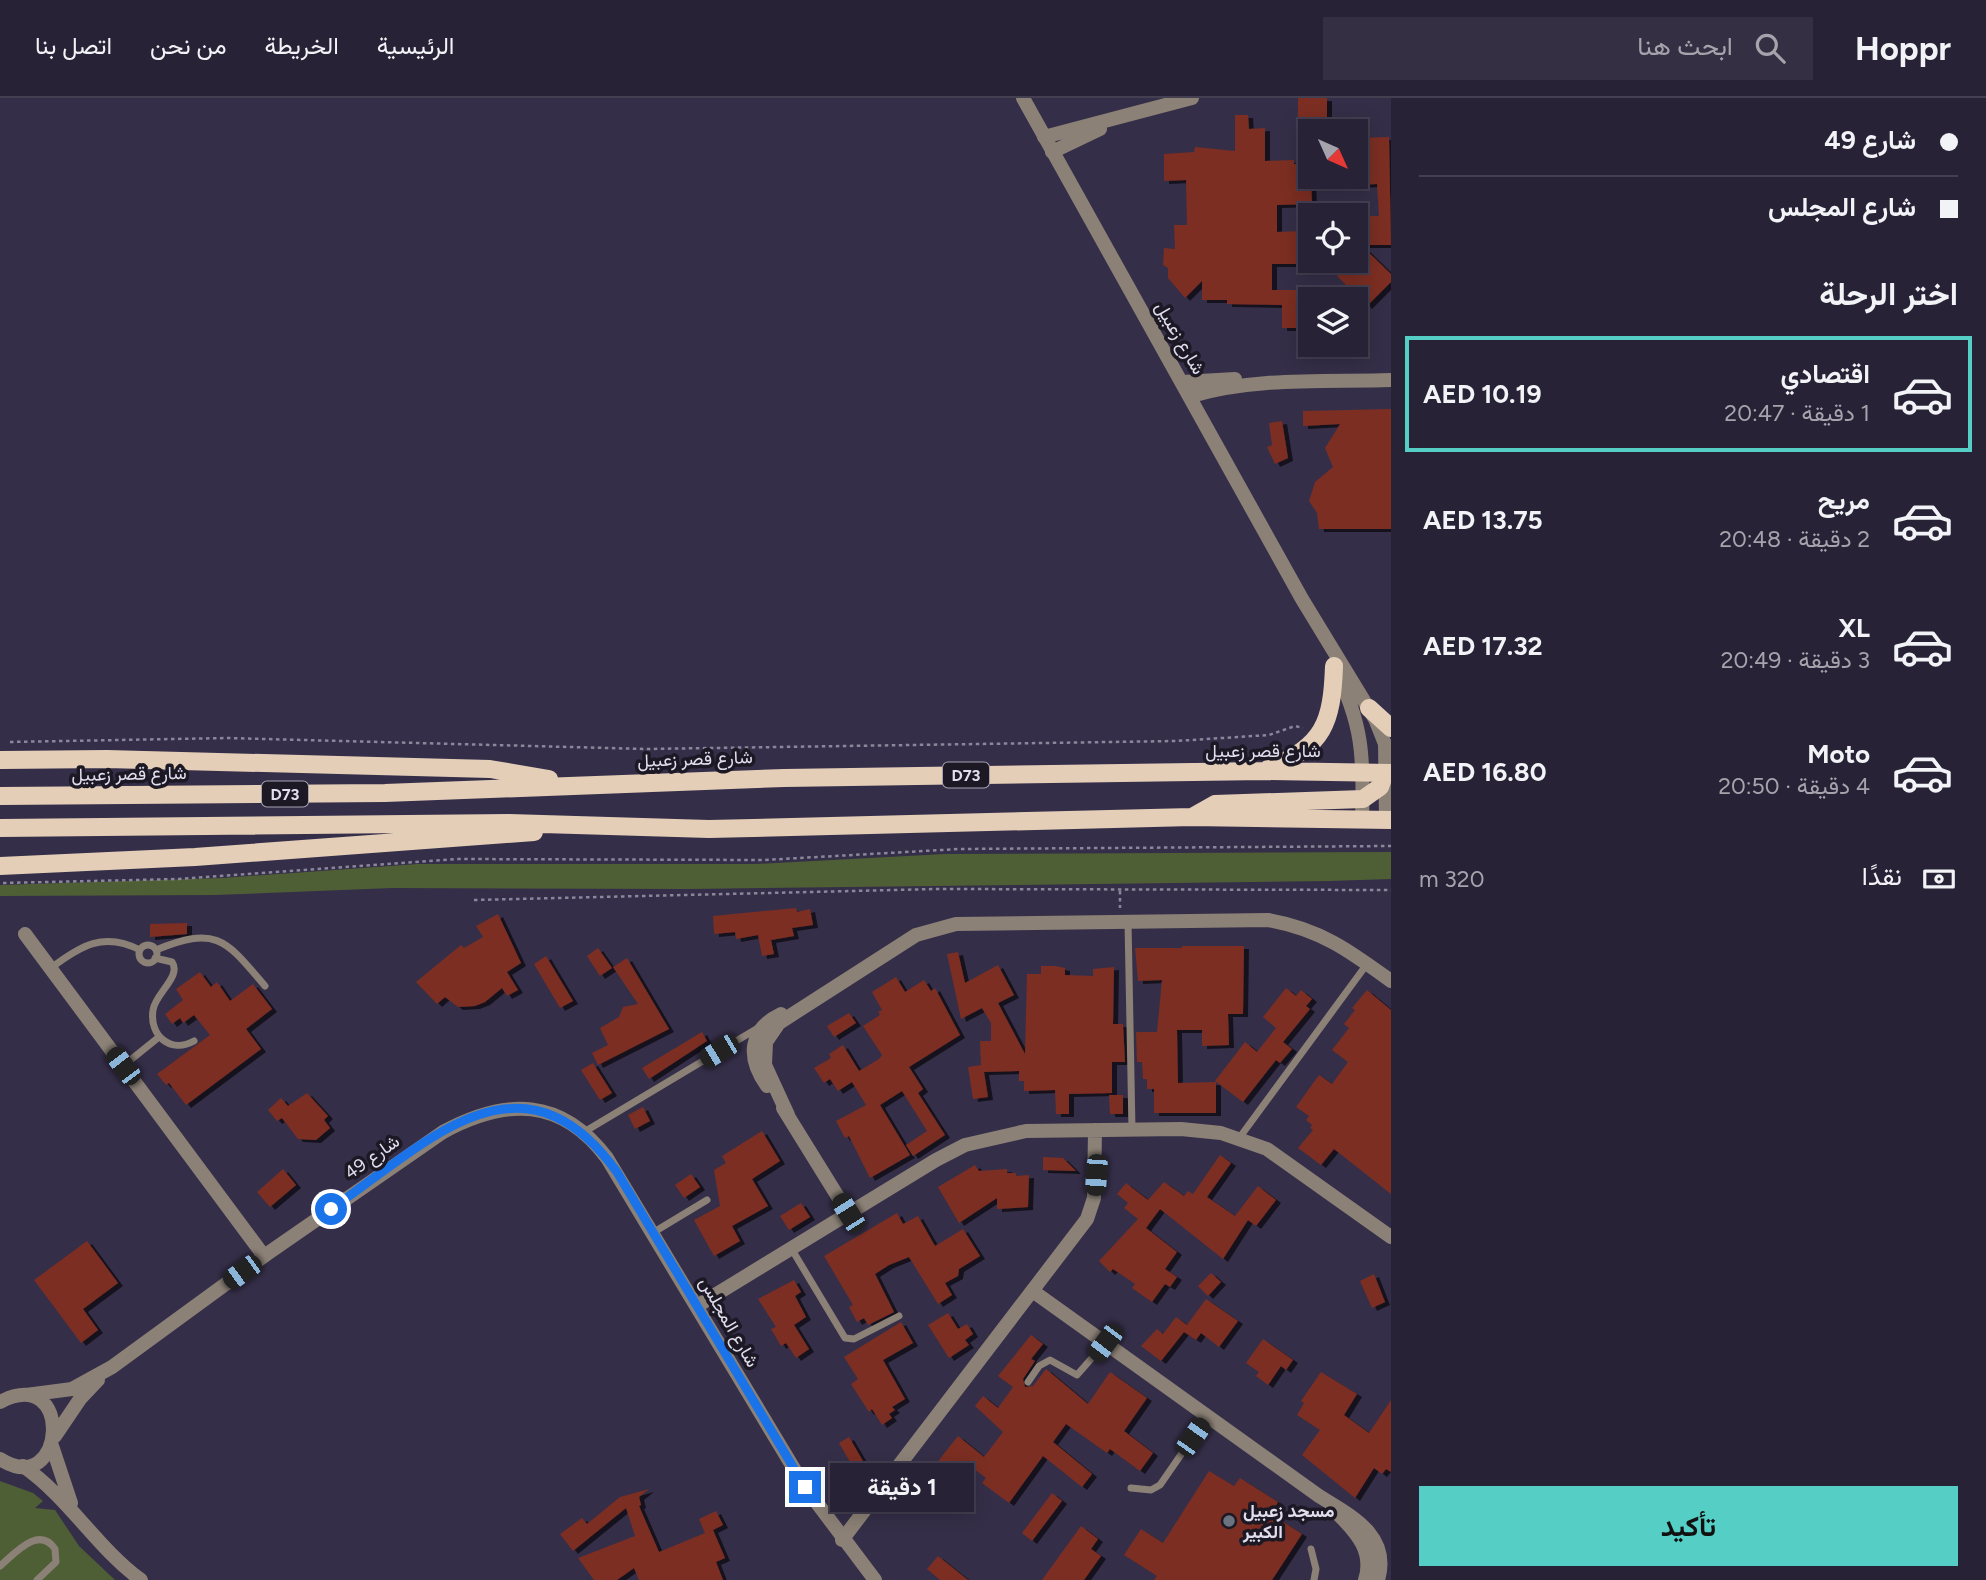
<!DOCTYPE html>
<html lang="ar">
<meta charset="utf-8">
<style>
body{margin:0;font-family:Figtree,Vazirmatn,sans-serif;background:#342f42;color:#f1f3f6;direction:rtl;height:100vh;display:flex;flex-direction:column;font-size:26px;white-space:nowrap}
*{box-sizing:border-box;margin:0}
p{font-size:23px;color:#a5a4ad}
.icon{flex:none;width:38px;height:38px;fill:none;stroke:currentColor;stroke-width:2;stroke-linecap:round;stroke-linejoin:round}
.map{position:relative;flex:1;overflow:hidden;direction:ltr}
.panel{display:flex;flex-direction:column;background:#282236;width:595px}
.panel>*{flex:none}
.banner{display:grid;align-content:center;height:154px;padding:0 28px;background:#282236}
.needle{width:46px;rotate:135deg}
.controls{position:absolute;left:1298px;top:21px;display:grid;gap:14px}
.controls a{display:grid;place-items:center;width:70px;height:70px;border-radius:0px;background:#282236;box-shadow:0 4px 18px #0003,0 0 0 2px #443f51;font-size:35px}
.end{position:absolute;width:32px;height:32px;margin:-16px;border:9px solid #1a73e8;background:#fff;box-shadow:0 0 0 4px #fff}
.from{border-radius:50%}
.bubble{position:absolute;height:49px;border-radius:0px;background:#282236;box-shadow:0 4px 18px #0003,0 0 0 2px #443f51;font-size:23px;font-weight:700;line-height:49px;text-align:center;direction:rtl}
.car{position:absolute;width:21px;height:42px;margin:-21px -10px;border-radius:9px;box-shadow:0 0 5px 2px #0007;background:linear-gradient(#222 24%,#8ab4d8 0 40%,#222 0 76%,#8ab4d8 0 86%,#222 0)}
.banner b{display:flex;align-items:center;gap:24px;height:66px;font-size:26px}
.banner b+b{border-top:2px solid #443f51}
.banner i{width:18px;height:18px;background:#f1f3f6}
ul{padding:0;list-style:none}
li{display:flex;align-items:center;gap:21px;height:116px;margin:0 14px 10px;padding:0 14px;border:4px solid transparent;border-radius:0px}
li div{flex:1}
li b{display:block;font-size:26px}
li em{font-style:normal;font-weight:700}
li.selected{border-color:#55cec6}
li>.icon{width:63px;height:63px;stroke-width:1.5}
h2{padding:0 28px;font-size:32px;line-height:84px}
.pay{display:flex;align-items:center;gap:18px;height:77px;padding:0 28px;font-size:26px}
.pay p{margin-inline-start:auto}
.primary-button{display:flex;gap:14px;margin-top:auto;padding:14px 28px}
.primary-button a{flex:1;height:80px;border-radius:0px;background:#55cec6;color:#111;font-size:28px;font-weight:700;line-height:80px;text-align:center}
header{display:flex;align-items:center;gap:42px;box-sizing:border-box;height:98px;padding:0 35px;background:#282236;border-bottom:2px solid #443f51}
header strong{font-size:33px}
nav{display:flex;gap:38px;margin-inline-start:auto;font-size:24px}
.search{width:490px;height:63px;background:#342f42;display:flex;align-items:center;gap:18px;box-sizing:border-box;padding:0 24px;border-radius:0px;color:#a5a4ad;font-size:26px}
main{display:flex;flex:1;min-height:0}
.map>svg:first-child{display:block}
.green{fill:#4f5f35}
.building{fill:#7b2e23;filter:url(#shadow)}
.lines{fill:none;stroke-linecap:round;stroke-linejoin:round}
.path{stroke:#8b869b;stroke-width:2.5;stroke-dasharray:3.5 3.5;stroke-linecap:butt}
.service{stroke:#8b8176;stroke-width:7}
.minor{stroke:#8b8176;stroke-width:14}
.tertiary{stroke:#8b8176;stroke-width:14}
.primary{stroke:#e4ceb8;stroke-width:18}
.route{stroke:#1a73e8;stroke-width:9}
.worship-dot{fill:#6b7280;stroke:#1c1924;stroke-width:2.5}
.labels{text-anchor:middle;stroke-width:7;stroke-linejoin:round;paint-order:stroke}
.shield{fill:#1c1924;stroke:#a6a3b1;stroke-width:2}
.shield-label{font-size:16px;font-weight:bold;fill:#e1deee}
.street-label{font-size:18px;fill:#e1deee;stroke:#1c1924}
.poi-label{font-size:18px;font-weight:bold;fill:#e1deee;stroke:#1c1924;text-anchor:start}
</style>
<header>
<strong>Hoppr</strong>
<div class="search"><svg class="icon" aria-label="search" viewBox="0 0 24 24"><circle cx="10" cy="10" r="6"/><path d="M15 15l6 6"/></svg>ابحث هنا</div>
<nav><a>الرئيسية</a><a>الخريطة</a><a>من نحن</a><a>اتصل بنا</a></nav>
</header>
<main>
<section class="panel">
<div class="banner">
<b><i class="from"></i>شارع 49</b>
<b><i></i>شارع المجلس</b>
</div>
<h2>اختر الرحلة</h2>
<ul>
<li class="selected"><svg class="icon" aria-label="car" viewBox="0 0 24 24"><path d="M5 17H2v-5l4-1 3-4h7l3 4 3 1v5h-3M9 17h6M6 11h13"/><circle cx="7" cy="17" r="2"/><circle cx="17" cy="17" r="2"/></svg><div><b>اقتصادي</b><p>1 دقيقة · 20:47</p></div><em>AED 10.19</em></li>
<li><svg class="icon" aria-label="car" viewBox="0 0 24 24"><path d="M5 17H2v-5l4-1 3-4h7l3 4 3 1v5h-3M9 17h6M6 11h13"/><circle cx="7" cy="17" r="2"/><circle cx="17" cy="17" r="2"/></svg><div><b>مريح</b><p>2 دقيقة · 20:48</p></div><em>AED 13.75</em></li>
<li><svg class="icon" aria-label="car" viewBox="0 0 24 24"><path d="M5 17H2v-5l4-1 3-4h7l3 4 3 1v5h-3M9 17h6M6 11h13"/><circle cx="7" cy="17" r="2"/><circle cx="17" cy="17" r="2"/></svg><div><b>XL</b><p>3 دقيقة · 20:49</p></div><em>AED 17.32</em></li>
<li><svg class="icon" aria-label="car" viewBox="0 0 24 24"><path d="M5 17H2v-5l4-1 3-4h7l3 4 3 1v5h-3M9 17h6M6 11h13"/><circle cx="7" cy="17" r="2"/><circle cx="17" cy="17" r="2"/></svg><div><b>Moto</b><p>4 دقيقة · 20:50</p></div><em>AED 16.80</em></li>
</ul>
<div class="pay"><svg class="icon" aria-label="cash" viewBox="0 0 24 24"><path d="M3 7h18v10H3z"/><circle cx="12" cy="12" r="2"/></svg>نقدًا<p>320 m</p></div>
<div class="primary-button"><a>تأكيد</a></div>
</section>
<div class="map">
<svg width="1391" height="1482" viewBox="0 0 1391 1482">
<defs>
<filter id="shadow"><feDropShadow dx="5" dy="3" stdDeviation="0" flood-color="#0009"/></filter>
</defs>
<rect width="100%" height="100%" fill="#352e48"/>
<!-- green -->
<path class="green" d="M1391 754V781L1329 783 688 791 392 790 215 797 0 798V787L222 780 418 766H756L945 756Z
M0 1383 33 1395 43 1403 35 1410 55 1412 79 1448 115 1482H0Z"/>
<!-- building -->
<path class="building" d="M1298 0H1327V32H1298Z
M1235 17H1248L1249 31 1265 30V63L1294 62V66H1305L1306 79H1311L1312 106 1277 107V134L1303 133 1304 166H1272V192H1303V230H1282V207L1227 206V202H1202V183L1185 200 1168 180V170L1163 167 1164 150 1175 151 1174 127H1187L1186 82 1164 83V56L1194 54 1195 49 1235 53Z
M1389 39 1391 147H1361L1391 176V184L1367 208 1337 178 1352 163H1356V118H1379L1377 86 1356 87V40Z
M1391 311V431H1319L1317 415 1309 403 1315 384 1333 369 1325 350 1340 326 1303 328V313Z
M1282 323 1288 360 1275 366 1267 349 1272 347 1269 325Z
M796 810 797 814 810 811 813 827 792 830 794 838 771 842 774 856 762 858 758 837 736 841 735 834 714 836 713 818Z
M498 816 521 865 507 874 518 892 507 898 502 890 485 904 475 908 458 909 445 899 437 906 416 884 461 847 464 850 483 839 476 828Z
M187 825V836L150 839V826Z
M1182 848H1244L1243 916H1228L1229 947 1202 948V932H1177L1178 985 1216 984V1015H1154V991H1147V981H1143L1142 964H1137L1136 934H1157L1162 882 1138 883 1135 850H1182Z
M598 850 612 870 600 878 587 858Z
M958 854 965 885 998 867 1014 897 998 905 1025 956 1027 876H1041V868H1055L1065 870V877L1093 878V871L1114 869 1113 926H1123L1125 964H1112V995L1069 996V1016H1056L1055 992 1024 993V983H1019V973L984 974 988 999 973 1001 968 969 981 967 980 943H991V925L982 910 961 921 947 856Z
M546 858 573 903 560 910 534 866Z
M627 860 669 931 598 967 592 955 608 947 600 930 619 919 623 909 638 906 613 869Z
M200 874 211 889 217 884 230 903 253 886 272 911 246 931 261 951 186 1007 169 985 166 987 157 976 210 937 194 917 183 925 180 920 172 926 165 916 183 902 176 891Z
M896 879 905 894 924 882 931 893 935 890 960 937 909 969 923 991 918 995 945 1037 913 1058 906 1047 927 1033 902 993 880 1007 910 1057 870 1080 849 1038 845 1040 836 1023 866 1007 852 984 838 993 830 981 824 985 814 970 831 960 829 956 843 947 859 973 879 961 882 957 863 928 880 917 878 914 882 912 872 894Z
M1286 890 1296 898 1301 892 1312 901 1306 908 1310 911 1283 944 1292 951 1280 965 1276 962 1243 1004 1215 983 1245 944 1257 954 1276 930 1263 919Z
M1367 892 1391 912V1096L1334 1051 1321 1067 1298 1050 1313 1032 1310 1030 1312 1027 1306 1022 1309 1018 1296 1009 1319 977 1332 986 1348 964 1332 952 1349 930 1344 926 1355 912 1352 910Z
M849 915 856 925 834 939 827 928Z
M702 934 707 943 649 981 642 970Z
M593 965 612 995 600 1002 581 972Z
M307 995 328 1018 324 1022 330 1030 316 1042 298 1041 282 1020 277 1023 268 1012 281 1000 288 1008Z
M1109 997H1123V1016H1110Z
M643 1009 650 1023 635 1031 628 1017Z
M762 1033 780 1063 752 1081 768 1108 732 1128 740 1143 714 1158 694 1122 720 1108 714 1072 726 1065 722 1058Z
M1220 1057 1231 1065 1207 1099 1235 1118 1258 1088 1276 1102 1256 1128 1248 1122 1223 1161 1160 1111 1146 1130 1177 1154 1165 1171 1177 1179 1170 1189 1165 1186 1152 1204 1132 1190 1135 1186 1113 1171 1110 1174 1099 1163 1138 1121 1124 1110 1128 1105 1117 1096 1126 1085 1148 1102 1164 1084 1184 1098 1188 1093 1193 1096Z
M1043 1059 1063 1060 1076 1073 1043 1072Z
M975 1067 979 1073 1007 1071V1075H1016V1078L1029 1077 1028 1109 997 1111V1100L959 1125 938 1089Z
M283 1071 296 1087 270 1109 257 1094Z
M691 1076 700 1089 684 1100 675 1087Z
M801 1105 810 1119 789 1132 780 1118Z
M897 1115 903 1126 918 1118 935 1148 963 1131 980 1158 959 1171 958 1178 945 1185 952 1197 938 1206 909 1159 889 1167 875 1176 894 1214 868 1227 864 1220 857 1224 849 1209 853 1207 824 1158Z
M87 1143 118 1185 83 1211 98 1232 81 1245 34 1182Z
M1211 1175 1221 1184 1208 1198 1198 1188Z
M1374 1176 1385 1204 1372 1210 1360 1183Z
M794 1182 801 1194 795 1198 806 1219 794 1227 809 1251 796 1260 786 1245 781 1248 771 1231 776 1229 758 1201Z
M1206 1201 1238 1223 1219 1249 1201 1235 1196 1242 1184 1234 1161 1263 1141 1248 1157 1231 1163 1236 1176 1219 1187 1227Z
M948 1215 958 1231 967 1226 973 1236 965 1242 969 1247 949 1260 928 1227Z
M901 1224 913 1245 883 1262 905 1301 892 1309 895 1312 889 1316 892 1320 882 1327 872 1311 869 1314 851 1286 858 1281 844 1259Z
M1031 1237 1043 1246 1031 1261 1035 1263 1023 1281 1025 1289 1033 1288 1046 1271 1088 1306 1110 1274 1147 1300 1124 1333 1153 1355 1140 1373 1110 1351 1107 1355 1066 1326 1053 1344 1092 1376 1082 1389 1043 1358 1009 1405 982 1385 986 1380 966 1365 953 1381 935 1367 958 1338 984 1359 1003 1334 975 1308 983 1298 998 1310 1013 1289 998 1278Z
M1263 1241 1293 1262 1286 1272 1281 1268 1268 1287 1256 1278 1259 1274 1246 1265Z
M1321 1274 1357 1296 1344 1317 1369 1335 1391 1302V1374L1386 1371 1382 1376 1374 1370 1355 1400 1302 1357 1320 1332 1297 1317 1304 1305 1301 1303Z
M849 1339 863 1363 853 1369 839 1345Z
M1209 1373 1234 1388 1240 1380 1278 1404 1271 1416 1302 1436 1272 1482H1154L1157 1478 1124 1457 1141 1431 1163 1445Z
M649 1391 639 1399 641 1407 639 1408 659 1454 705 1435 699 1421 716 1413 723 1427 713 1432 725 1460 716 1464 723 1482H639L634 1470 617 1482H594L578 1460 635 1438 626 1410 573 1453 560 1436 582 1420 587 1426 620 1399Z
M1052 1395 1062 1403 1032 1443 1022 1435Z
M1081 1428 1098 1441 1091 1451 1101 1458 1084 1482H1042Z
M938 1458 968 1482H940L927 1471Z"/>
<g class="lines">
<!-- path -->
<path class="path" d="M10 644 227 640 646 651 1176 643 1269 637 1295 628 1303 630
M3 785 179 781 457 761 764 762 959 751 1391 748
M1120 793V810
M474 802 935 791 1391 792"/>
<!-- service -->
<path class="service" d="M1128 824 1132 1031
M139 856a9 9 0 1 1 18 0a9 9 0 1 1-18 0Z
M156 852C217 827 226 842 265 888
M155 860 172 864C182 878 155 896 153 912 149 938 171 956 194 943
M51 870C80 848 104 833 140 852
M123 968 159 939
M584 1034 758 930
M1240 1039 1367 866
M654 1134 707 1102
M791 1150 845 1240 854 1241 899 1218
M1028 1284 1039 1268 1050 1262 1077 1277 1105 1245
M1131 1390 1151 1392 1160 1387 1207 1319
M1311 1451 1316 1471 1314 1482
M0 1468C15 1455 39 1427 55 1451L56 1464 37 1482"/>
<!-- minor -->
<path class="minor" d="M1044 39 1192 0
M1052 54 1100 31
M1183 284 1235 281
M1191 298C1254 279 1326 284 1391 282
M25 836 264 1158
M767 988C747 960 748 932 781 916
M783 1010 848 1115
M788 1017 765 967 766 944 779 925 916 837 956 826 1268 822C1320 831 1350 853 1391 883
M1034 1194 1319 1398C1351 1418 1391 1437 1378 1482
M697 1208 936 1062 965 1047 1026 1033 1181 1031 1221 1035 1267 1051 1391 1139
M52 1348 71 1405
M23 1368C69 1400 96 1449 141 1482
M1338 1416C1357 1435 1374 1454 1365 1482
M842 1442 1087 1121 1094 1100 1095 1032"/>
<!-- tertiary -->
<path class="tertiary" d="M1023 0 1302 501 1375 621 1385 646 1386 722
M1334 569C1363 625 1364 660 1362 721
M26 1297 72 1291 112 1269 264 1158 443 1034C506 1000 561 999 607 1060L805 1389 875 1482
M0 1304C75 1265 66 1403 0 1361
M55 1338 80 1301 98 1282"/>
<!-- primary -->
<path class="primary" d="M1369 610 1391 630
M0 662 107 661 490 671 549 681
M1269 670C1324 648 1332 625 1334 568
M0 698 385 695 784 680 1264 673 1391 675
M1192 719 1215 706 1363 701 1380 689 1385 675
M0 730 509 725 709 731 1192 719 1391 722
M0 768 195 759 534 734"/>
</g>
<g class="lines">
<!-- route -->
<path class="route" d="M331 1111C428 1044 522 943 617 1074L805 1389"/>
</g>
<!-- markers -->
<circle class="worship-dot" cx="1229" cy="1423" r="7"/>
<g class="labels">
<!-- shield labels -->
<g class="shield">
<rect x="943" y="664.5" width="46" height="25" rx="5"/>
<rect x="262" y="683.5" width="46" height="25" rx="5"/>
</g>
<g class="shield-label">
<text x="966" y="683">D73</text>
<text x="285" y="702">D73</text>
</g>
<!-- street labels -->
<g class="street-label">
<text transform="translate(1180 240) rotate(60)" y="6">شارع زعبيل</text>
<text x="1263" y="659">شارع قصر زعبيل</text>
<text transform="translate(695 661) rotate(-2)" y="6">شارع قصر زعبيل</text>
<text transform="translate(129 676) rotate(-1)" y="6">شارع قصر زعبيل</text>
<text transform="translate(372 1059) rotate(-35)" y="6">شارع 49</text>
<text transform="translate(729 1224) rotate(60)" y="6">شارع المجلس</text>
</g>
<!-- poi labels -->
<g class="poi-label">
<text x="1243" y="1419">مسجد زعبيل<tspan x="1243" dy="21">الكبير</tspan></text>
</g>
</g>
</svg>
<div class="controls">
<a><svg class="needle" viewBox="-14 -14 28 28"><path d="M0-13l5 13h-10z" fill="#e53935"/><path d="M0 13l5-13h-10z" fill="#a5a4ad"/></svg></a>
<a><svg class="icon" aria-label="locate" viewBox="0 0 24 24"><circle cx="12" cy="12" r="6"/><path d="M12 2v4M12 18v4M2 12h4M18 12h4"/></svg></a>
<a><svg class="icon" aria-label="layers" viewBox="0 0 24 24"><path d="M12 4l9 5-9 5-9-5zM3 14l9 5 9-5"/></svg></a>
</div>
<i class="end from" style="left:331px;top:1111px"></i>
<i class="end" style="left:805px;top:1389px"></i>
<div class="bubble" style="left:830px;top:1365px;width:144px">1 دقيقة</div>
<i class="car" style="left:719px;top:953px;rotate:239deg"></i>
<i class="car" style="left:123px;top:968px;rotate:323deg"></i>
<i class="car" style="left:1096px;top:1077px;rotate:184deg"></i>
<i class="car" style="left:848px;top:1115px;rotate:328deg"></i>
<i class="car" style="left:242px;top:1174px;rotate:234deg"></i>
<i class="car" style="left:1105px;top:1245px;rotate:217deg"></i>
<i class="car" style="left:1193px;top:1339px;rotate:35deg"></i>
</div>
</main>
